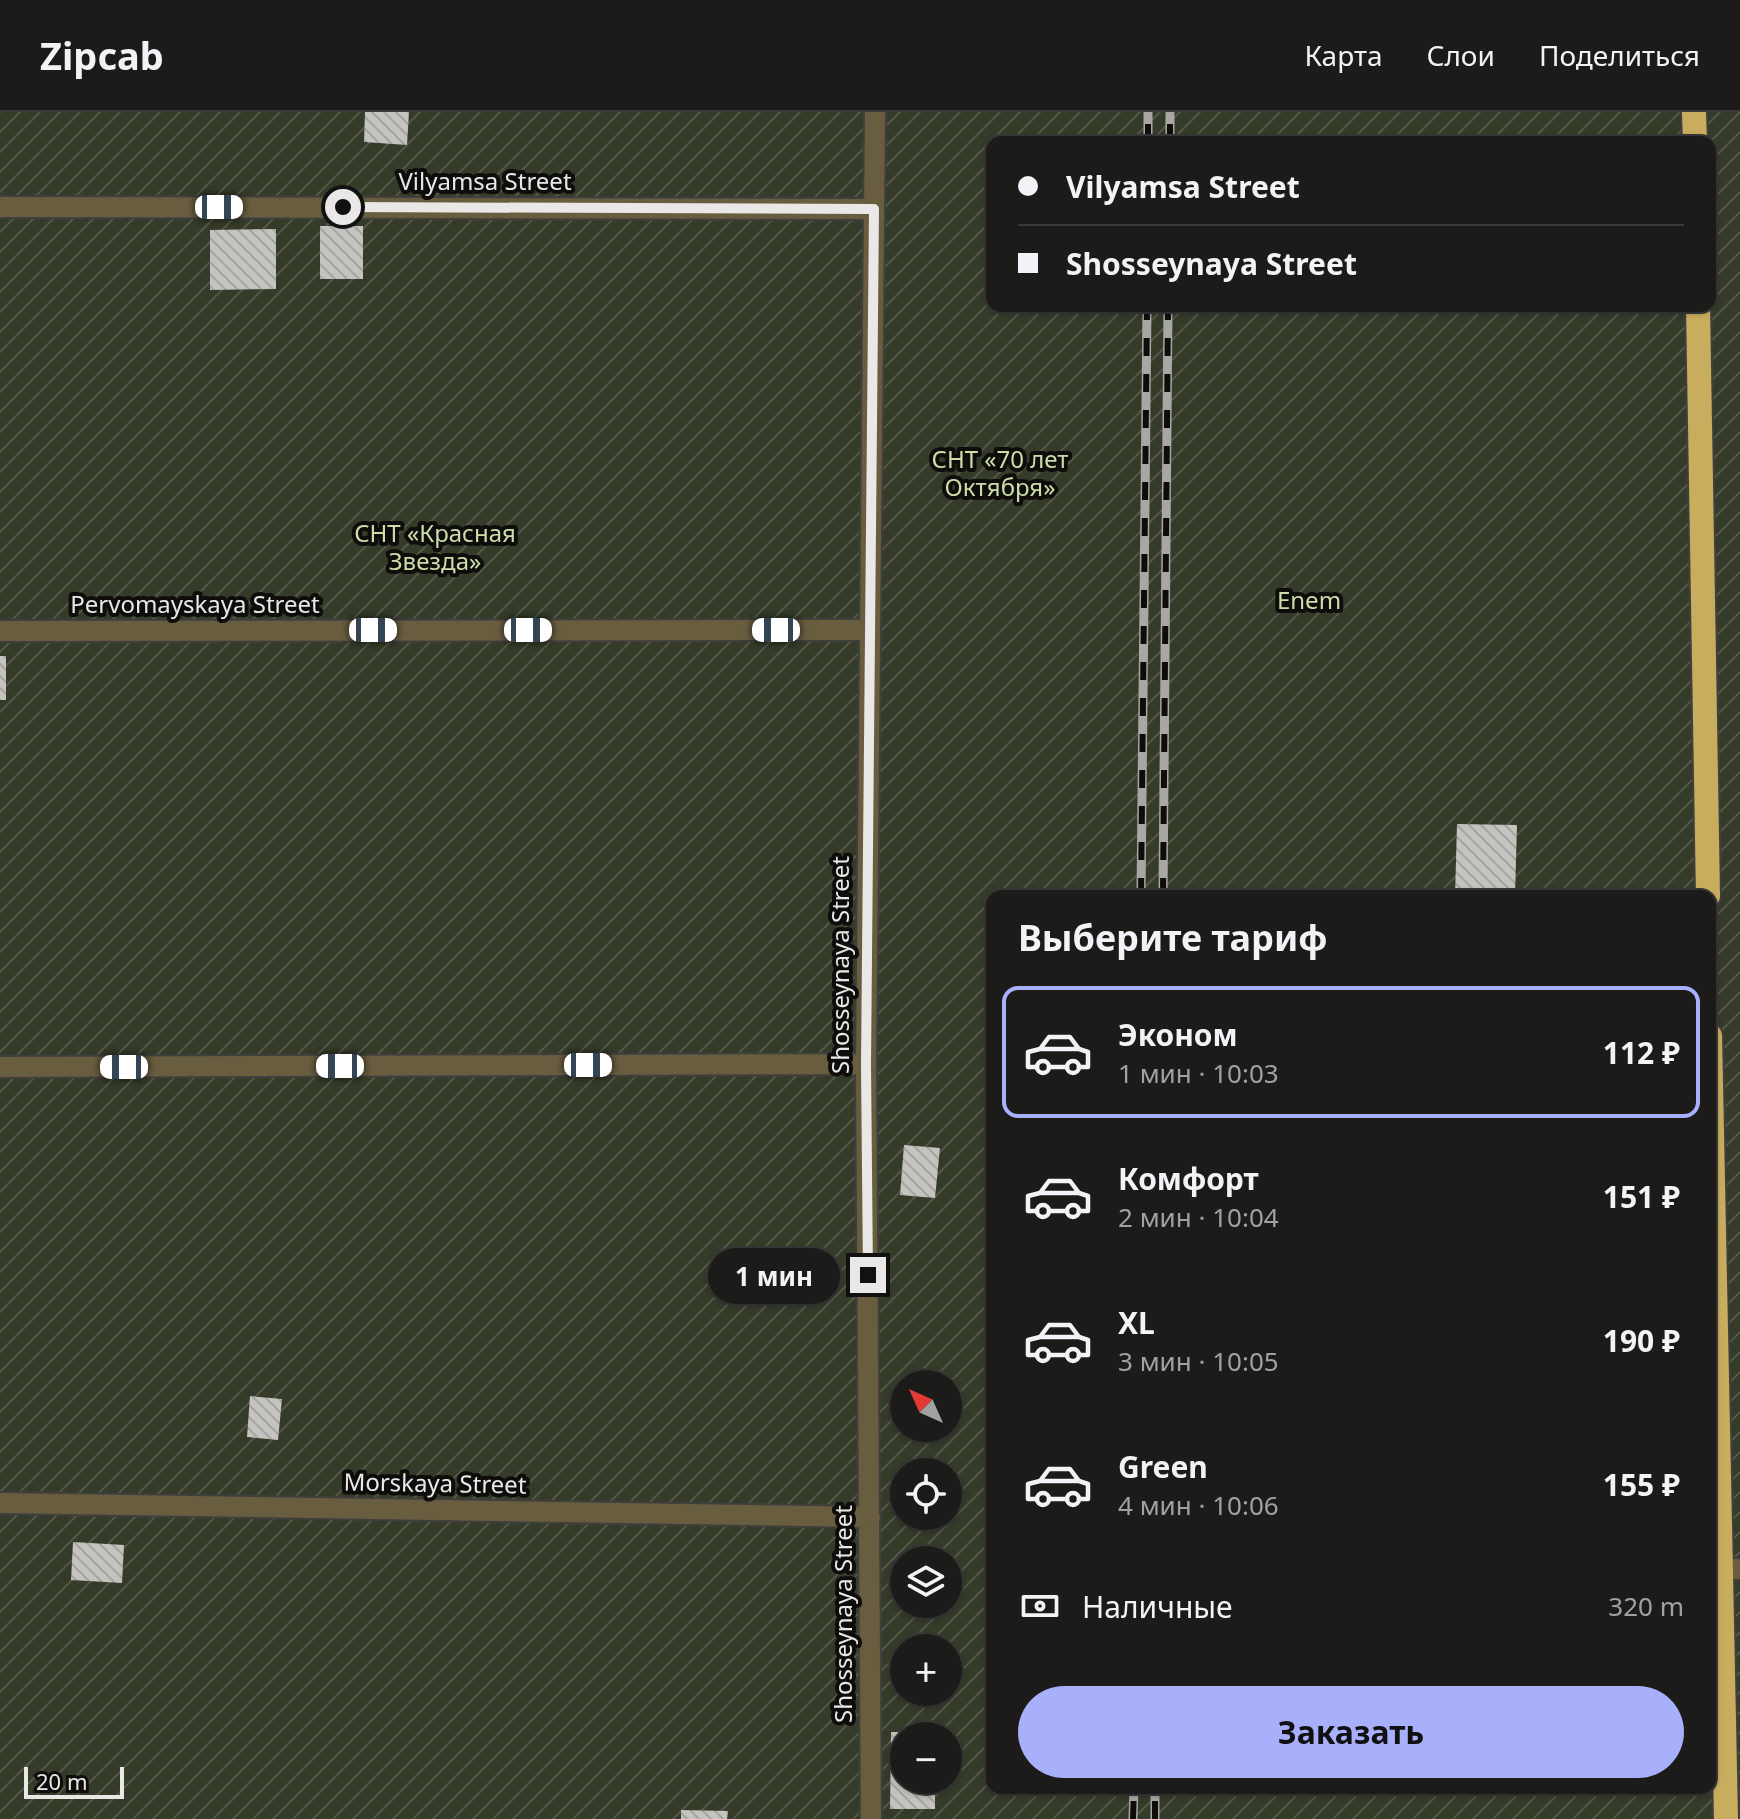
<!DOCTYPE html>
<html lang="ru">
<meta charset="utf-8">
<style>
body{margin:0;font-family:"Noto Sans",sans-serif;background:#252423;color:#f1f3f6;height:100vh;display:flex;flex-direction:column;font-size:30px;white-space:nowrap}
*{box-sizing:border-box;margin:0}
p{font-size:26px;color:#a0a1a2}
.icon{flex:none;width:44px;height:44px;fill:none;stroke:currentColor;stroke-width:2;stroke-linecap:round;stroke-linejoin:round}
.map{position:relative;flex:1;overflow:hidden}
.details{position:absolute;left:986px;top:778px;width:730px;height:904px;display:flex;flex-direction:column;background:#1c1b1a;border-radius:16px;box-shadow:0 2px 6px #0004,0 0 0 2px #3a3939}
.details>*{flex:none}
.top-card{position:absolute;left:986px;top:24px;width:730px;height:176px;border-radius:16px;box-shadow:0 2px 6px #0004,0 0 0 2px #3a3939;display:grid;align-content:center;height:176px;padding:0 32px;background:#1c1b1a}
.needle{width:52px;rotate:315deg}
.fabs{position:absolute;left:890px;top:1258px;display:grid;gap:16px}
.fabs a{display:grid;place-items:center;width:72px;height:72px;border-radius:50%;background:#1c1b1a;box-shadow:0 2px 6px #0004,0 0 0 2px #3a3939;font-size:40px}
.scale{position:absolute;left:24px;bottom:20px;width:100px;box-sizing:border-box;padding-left:8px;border:4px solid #e9e8e7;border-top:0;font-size:22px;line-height:28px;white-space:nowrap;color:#e9e8e7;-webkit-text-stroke:6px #0e0d0c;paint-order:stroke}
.end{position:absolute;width:36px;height:36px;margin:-18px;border:10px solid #e9e8e7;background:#111;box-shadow:0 0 0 4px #111}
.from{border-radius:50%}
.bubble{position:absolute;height:56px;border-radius:28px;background:#1c1b1a;box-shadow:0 2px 6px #0004,0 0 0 2px #3a3939;font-size:26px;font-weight:700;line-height:56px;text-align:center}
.car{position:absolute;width:24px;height:48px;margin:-24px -12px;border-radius:10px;box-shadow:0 0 6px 2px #0007;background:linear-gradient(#fff 24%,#345 0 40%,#fff 0 76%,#345 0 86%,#fff 0)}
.top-card b{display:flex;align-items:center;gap:28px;height:76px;font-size:30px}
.top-card b+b{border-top:2px solid #3a3939}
.top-card i{width:20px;height:20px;background:#f1f3f6}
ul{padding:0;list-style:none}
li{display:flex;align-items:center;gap:24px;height:132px;margin:0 16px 12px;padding:0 16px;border:4px solid transparent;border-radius:16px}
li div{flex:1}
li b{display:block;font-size:30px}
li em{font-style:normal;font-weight:700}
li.selected{border-color:#a8b0fc}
li>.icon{width:72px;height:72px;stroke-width:1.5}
h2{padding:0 32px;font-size:36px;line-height:96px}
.pay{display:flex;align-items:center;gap:20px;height:88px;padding:0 32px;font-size:30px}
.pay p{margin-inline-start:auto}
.cta{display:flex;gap:16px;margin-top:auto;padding:16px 32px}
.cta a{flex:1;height:92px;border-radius:48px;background:#a8b0fc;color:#111;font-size:32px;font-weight:700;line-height:92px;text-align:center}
header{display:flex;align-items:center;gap:48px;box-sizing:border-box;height:112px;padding:0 40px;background:#1c1b1a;border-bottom:2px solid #3a3939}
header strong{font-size:38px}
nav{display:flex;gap:44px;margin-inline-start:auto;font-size:28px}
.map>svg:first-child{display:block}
.garden{fill:url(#garden-furrows);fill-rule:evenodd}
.building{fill:url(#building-back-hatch)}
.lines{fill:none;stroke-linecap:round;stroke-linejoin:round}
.street-casing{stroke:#403f3e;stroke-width:24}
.highway-casing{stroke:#403f3e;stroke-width:28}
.street{stroke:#695d40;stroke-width:20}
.highway{stroke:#c9ad5f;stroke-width:24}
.rail-casing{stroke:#a8a7a6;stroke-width:9}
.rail{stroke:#0e0d0c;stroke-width:6;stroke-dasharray:18;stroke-linecap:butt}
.route{stroke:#e9e8e7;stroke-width:10}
.labels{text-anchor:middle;stroke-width:8;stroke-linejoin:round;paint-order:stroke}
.street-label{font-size:24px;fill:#e9e8e7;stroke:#0e0d0c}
.park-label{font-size:24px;fill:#cbdda8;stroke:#0e0d0c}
</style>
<header>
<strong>Zipcab</strong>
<nav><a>Карта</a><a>Слои</a><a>Поделиться</a></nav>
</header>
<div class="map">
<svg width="1740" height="1707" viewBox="0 0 1740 1707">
<defs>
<pattern id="garden-furrows" width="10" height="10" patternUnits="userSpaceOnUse" patternTransform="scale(2)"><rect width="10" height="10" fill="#353b29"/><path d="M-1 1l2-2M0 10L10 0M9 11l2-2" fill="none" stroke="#525748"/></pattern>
<pattern id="building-back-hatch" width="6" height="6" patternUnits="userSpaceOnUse" patternTransform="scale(2)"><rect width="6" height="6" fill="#c5c3c0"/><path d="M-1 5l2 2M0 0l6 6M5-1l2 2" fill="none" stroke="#a5a4a1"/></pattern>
</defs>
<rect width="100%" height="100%" fill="#252422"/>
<!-- garden -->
<path class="garden" d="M0 0H1740V1707H0ZM992 30H1710V194H992ZM992 784H1710V1676H992ZM904 1272H948V1316H904ZM904 1360H948V1404H904ZM904 1448H948V1492H904ZM904 1536H948V1580H904ZM904 1624H948V1668H904Z"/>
<!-- building -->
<path class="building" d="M365 0H409L407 33 364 30Z
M320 114H363V167H320Z
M276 117V177L210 178V118Z
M0 544H6V588H0Z
M1457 712 1517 713 1515 784H1455Z
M904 1033 940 1036 935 1086 900 1083Z
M250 1284 282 1287 278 1328 247 1325Z
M73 1430 124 1433 122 1471 71 1468Z
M891 1620H935V1624H904V1668H935V1697H890Z
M681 1698 728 1699 727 1707H681Z"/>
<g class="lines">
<defs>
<path id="street" d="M0 95 874 97
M0 519 869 518
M0 955 866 952
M0 1391 870 1405
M1720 1457H1740
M871 1707 866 952 875 0"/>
<path id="highway" d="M1694 0 1695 30
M1698 194 1708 784
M1710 924 1726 1707"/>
</defs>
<!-- street casing -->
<use href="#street" class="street-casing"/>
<!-- highway casing -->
<use href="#highway" class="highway-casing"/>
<!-- street -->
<use href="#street" class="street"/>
<!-- highway -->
<use href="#highway" class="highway"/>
<defs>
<path id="rail" d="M1148 30V0
M1170 30V0
M1141 784 1147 194
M1163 784 1168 194
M1133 1707 1134 1676
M1155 1707V1676"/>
</defs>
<!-- rail casing -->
<use href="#rail" class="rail-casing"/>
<!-- rail -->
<use href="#rail" class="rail"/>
</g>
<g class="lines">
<!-- route -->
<path class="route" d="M343 95 874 97 866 952 868 1163"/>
</g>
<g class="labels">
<!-- street labels -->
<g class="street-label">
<text x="485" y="78">Vilyamsa Street</text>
<text x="195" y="501">Pervomayskaya Street</text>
<text transform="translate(841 853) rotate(-90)" y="8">Shosseynaya Street</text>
<text transform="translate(435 1372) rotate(1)" y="8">Morskaya Street</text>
<text transform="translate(844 1502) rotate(-90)" y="8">Shosseynaya Street</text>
</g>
<!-- park labels -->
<g class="park-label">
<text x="1000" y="356">СНТ «70 лет<tspan x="1000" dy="28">Октября»</tspan></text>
<text x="435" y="430">СНТ «Красная<tspan x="435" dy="28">Звезда»</tspan></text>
<text x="1309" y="497">Enem</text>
</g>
</g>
</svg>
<div class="fabs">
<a><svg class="needle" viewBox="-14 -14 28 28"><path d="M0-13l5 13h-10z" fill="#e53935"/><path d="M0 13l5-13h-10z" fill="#a0a1a2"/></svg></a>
<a><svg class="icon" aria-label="locate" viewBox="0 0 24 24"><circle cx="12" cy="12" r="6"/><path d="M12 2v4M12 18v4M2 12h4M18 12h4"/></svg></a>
<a><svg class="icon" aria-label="layers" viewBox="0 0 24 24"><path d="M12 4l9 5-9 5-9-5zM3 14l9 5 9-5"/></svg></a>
<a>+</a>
<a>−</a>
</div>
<div class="scale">20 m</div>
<i class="end from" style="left:343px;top:95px"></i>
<i class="end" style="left:868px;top:1163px"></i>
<div class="bubble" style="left:708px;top:1136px;width:132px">1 мин</div>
<i class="car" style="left:219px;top:95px;rotate:90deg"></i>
<i class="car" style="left:373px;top:518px;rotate:90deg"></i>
<i class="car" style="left:528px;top:518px;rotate:90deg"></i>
<i class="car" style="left:776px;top:518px;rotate:270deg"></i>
<i class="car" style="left:588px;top:953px;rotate:90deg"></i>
<i class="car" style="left:340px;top:954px;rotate:270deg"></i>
<i class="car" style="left:124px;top:955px;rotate:270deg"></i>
<div class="top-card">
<b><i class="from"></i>Vilyamsa Street</b>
<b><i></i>Shosseynaya Street</b>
</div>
<section class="details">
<h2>Выберите тариф</h2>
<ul>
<li class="selected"><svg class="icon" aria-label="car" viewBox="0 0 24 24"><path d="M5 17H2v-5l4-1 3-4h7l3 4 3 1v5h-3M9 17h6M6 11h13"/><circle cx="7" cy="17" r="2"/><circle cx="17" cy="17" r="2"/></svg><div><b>Эконом</b><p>1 мин · 10:03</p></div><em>112 ₽</em></li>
<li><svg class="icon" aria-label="car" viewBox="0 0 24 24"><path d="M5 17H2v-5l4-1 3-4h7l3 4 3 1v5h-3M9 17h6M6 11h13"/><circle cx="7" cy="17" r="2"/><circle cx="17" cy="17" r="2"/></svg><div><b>Комфорт</b><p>2 мин · 10:04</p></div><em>151 ₽</em></li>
<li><svg class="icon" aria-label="car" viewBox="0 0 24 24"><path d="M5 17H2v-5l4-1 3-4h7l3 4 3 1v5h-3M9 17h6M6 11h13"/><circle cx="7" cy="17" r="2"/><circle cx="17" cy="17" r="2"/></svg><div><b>XL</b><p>3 мин · 10:05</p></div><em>190 ₽</em></li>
<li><svg class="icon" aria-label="car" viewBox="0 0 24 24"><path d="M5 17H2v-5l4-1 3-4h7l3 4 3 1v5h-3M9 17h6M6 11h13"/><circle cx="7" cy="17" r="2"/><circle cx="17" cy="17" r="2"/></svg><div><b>Green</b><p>4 мин · 10:06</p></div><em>155 ₽</em></li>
</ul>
<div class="pay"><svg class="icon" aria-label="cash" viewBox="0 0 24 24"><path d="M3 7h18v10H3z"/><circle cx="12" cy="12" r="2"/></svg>Наличные<p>320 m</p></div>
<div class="cta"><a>Заказать</a></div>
</section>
</div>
